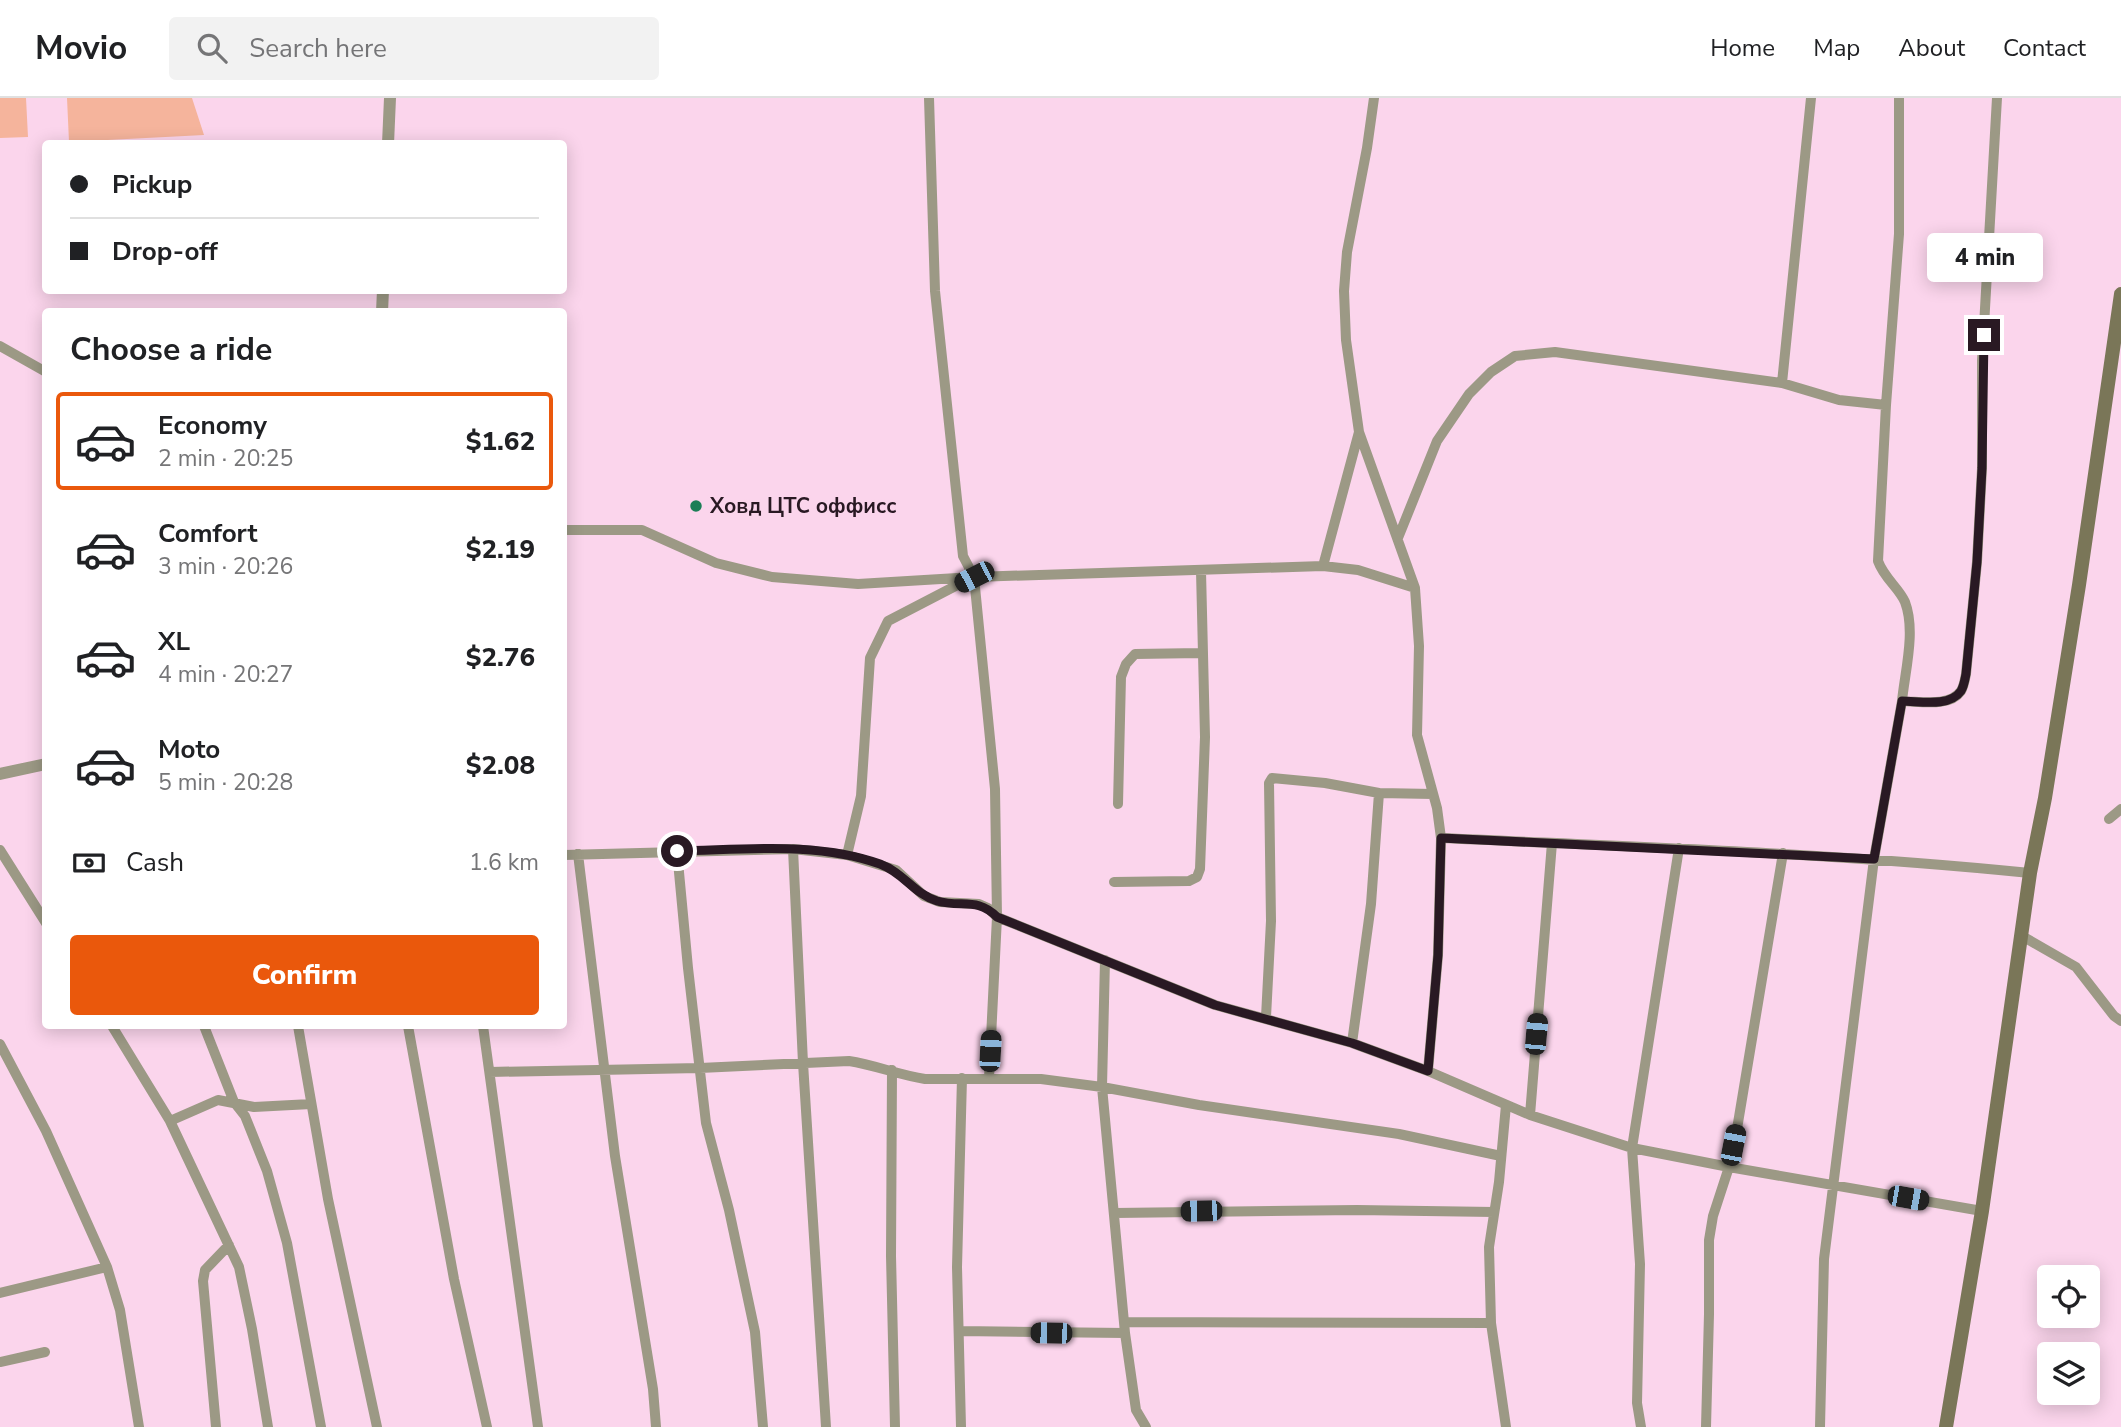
<!DOCTYPE html>
<meta charset="utf-8">
<style>
body{margin:0;font-family:"Nunito Sans",sans-serif;background:#f2f2f2;color:#202124;height:100vh;display:flex;flex-direction:column;font-size:26px;white-space:nowrap}
*{box-sizing:border-box;margin:0}
p{font-size:23px;color:#757577}
.icon{flex:none;width:38px;height:38px;fill:none;stroke:currentColor;stroke-width:2;stroke-linecap:round;stroke-linejoin:round}
.map{position:relative;flex:1;overflow:hidden}
.panel{position:absolute;left:42px;top:210px;width:525px;height:721px;display:flex;flex-direction:column;background:#fff;border-radius:7px;box-shadow:0 4px 18px #0003}
.panel>*{flex:none}
.guide{position:absolute;left:42px;top:42px;width:525px;height:154px;border-radius:7px;box-shadow:0 4px 18px #0003;display:grid;align-content:center;height:154px;padding:0 28px;background:#fff}
.controls{position:absolute;left:2037px;top:1167px;display:grid;gap:14px}
.controls a{display:grid;place-items:center;width:63px;height:63px;border-radius:7px;background:#fff;box-shadow:0 4px 18px #0003;font-size:35px}
.end{position:absolute;width:32px;height:32px;margin:-16px;border:9px solid #291923;background:#fff;box-shadow:0 0 0 4px #fff}
.from{border-radius:50%}
.bubble{position:absolute;height:49px;border-radius:7px;background:#fff;box-shadow:0 4px 18px #0003;font-size:23px;font-weight:800;line-height:49px;text-align:center}
.car{position:absolute;width:21px;height:42px;margin:-21px -10px;border-radius:9px;box-shadow:0 0 5px 2px #0007;background:linear-gradient(#222 24%,#8ab4d8 0 40%,#222 0 76%,#8ab4d8 0 86%,#222 0)}
.guide b{display:flex;align-items:center;gap:24px;height:66px;font-size:26px}
.guide b+b{border-top:2px solid #e0e0e0}
.guide i{width:18px;height:18px;background:#202124}
ul{padding:0;list-style:none}
li{display:flex;align-items:center;gap:21px;height:98px;margin:0 14px 10px;padding:0 14px;border:4px solid transparent;border-radius:7px}
li div{flex:1}
li b{display:block;font-size:26px}
li em{font-style:normal;font-weight:800}
li.on{border-color:#ea580c}
li>.icon{width:63px;height:63px;stroke-width:1.5}
h2{padding:0 28px;font-size:32px;line-height:84px}
.pay{display:flex;align-items:center;gap:18px;height:77px;padding:0 28px;font-size:26px}
.pay p{margin-inline-start:auto}
.button{display:flex;gap:14px;margin-top:auto;padding:14px 28px}
.button a{flex:1;height:80px;border-radius:7px;background:#ea580c;color:#fff;font-size:28px;font-weight:800;line-height:80px;text-align:center}
header{display:flex;align-items:center;gap:42px;box-sizing:border-box;height:98px;padding:0 35px;background:#fff;border-bottom:2px solid #e0e0e0}
header strong{font-size:33px}
nav{display:flex;gap:38px;margin-inline-start:auto;font-size:24px}
.search{width:490px;height:63px;background:#f2f2f2;display:flex;align-items:center;gap:18px;box-sizing:border-box;padding:0 24px;border-radius:7px;color:#757577;font-size:26px}
.map>svg:first-child{display:block}
.green{fill:#f5b49c}
.lines{fill:none;stroke-linecap:round;stroke-linejoin:round}
.minor{stroke:#9c9985;stroke-width:10}
.tertiary{stroke:#9c9985;stroke-width:12}
.secondary{stroke:#7a7658;stroke-width:14}
.route{stroke:#291923;stroke-width:9}
.poi-dot{fill:#1b7e56;stroke:#fbd5ec;stroke-width:2.5}
.labels{text-anchor:middle;stroke-width:6;stroke-linejoin:round;paint-order:stroke}
.poi-label{font-size:21px;font-weight:bold;fill:#291923;stroke:#fbd5ec;text-anchor:start}
</style>
<header>
<strong>Movio</strong>
<div class="search"><svg class="icon" aria-label="search" viewBox="0 0 24 24"><circle cx="10" cy="10" r="6"/><path d="M15 15l6 6"/></svg>Search here</div>
<nav><a>Home</a><a>Map</a><a>About</a><a>Contact</a></nav>
</header>
<div class="map">
<svg width="2121" height="1329" viewBox="0 0 2121 1329">
<rect width="100%" height="100%" fill="#fbd5ec"/>
<!-- green -->
<path class="green" d="M0 0H26L28 39 0 40Z
M67 0H192L204 37 69 44Z"/>
<g class="lines">
<!-- minor -->
<path class="minor" d="M929 0 935 193 963 458 974 479 995 691 997 819 989 980
M1374 0 1367 50 1347 154 1344 193 1346 242 1359 334 1415 490 1419 548 1417 637 1437 710 1441 740 1438 857 1428 973
M0 248 46 274
M1782 285 1811 0
M1886 307 1878 463C1884 480 1899 490 1905 504 1916 533 1905 573 1902 603
M564 432H642L716 465 772 479 858 486 974 479 1323 468 1358 472 1415 490
M1398 440 1437 343 1469 296 1491 274 1515 258 1555 254 1782 285 1839 302 1886 307 1899 136V0
M1323 468 1359 334
M1118 706 1121 579 1126 566 1135 556 1201 555
M2109 721 2121 711
M1441 740C1638 749 1834 755 2030 775
M793 751 803 965 826 1329
M0 752 46 825
M677 753 688 870 706 1025 729 1112 755 1234 763 1329
M578 756 615 1058 653 1291 656 1329
M564 757 793 751 847 757 896 772 924 798 940 804 979 806 988 810 997 819 1215 907 1352 945 1428 973 1530 1017 1632 1050 1729 1069 1982 1113
M847 757 861 698 870 560 888 523 967 482
M1114 784 1189 783 1197 779 1200 771 1205 639 1201 473
M2022 838 2076 869 2114 918 2121 923
M1105 862 1102 989 1125 1235 1136 1312 1146 1329
M1266 919 1271 823 1269 685 1272 680 1325 685 1379 695
M112 928 170 1023 239 1169 252 1231 268 1329
M204 928 234 1004 245 1018 267 1073 287 1145 321 1329
M298 928 328 1101 377 1329
M408 928 454 1181 487 1329
M483 928 538 1329
M1352 945 1371 806 1379 695 1433 696
M0 946 46 1033 107 1169 120 1212 139 1329
M892 972 891 1158 895 1329
M490 974 700 970 849 963C875 967 899 977 925 981H1041L1102 989 1199 1007 1399 1036 1501 1058
M1506 1007 1499 1084 1489 1149 1491 1225 1506 1329
M1530 1017 1552 745
M170 1023 218 1002 254 1009 311 1006
M1115 1115 1357 1112 1494 1114
M0 1195 107 1169
M1125 1224 1491 1225
M959 1233 1125 1235
M0 1264 45 1254
M216 1329 203 1183 205 1172 229 1147
M961 1329 957 1169 962 980
M1641 1329 1637 1305 1640 1166 1632 1050 1679 750
M1706 1329 1709 1216V1142L1713 1118 1729 1069 1738 1025 1783 755
M1820 1329 1824 1161 1874 761 1902 603C1919 603 1949 610 1961 593 1964 588 1965 581 1966 576L1977 464 1982 370V263L1997 0"/>
<!-- tertiary -->
<path class="tertiary" d="M388 46 390 0
M382 214 383 192
M0 676 46 666"/>
<!-- secondary -->
<path class="secondary" d="M1946 1329 1982 1113 2030 775 2045 700 2079 487 2121 196"/>
</g>
<g class="lines">
<!-- route -->
<path class="route" d="M677 753C743 752 816 743 880 766 904 775 914 796 937 803 962 810 977 799 997 819L1215 907 1352 945 1428 973 1438 857 1441 740 1874 761 1902 603C1919 603 1949 610 1961 593 1964 588 1965 581 1966 576L1977 464 1982 370 1984 237"/>
</g>
<!-- markers -->
<circle class="poi-dot" cx="696" cy="408" r="7"/>
<g class="labels">
<!-- poi labels -->
<g class="poi-label">
<text x="710" y="415">Ховд ЦТС оффисс</text>
</g>
</g>
</svg>
<div class="controls">
<a><svg class="icon" aria-label="locate" viewBox="0 0 24 24"><circle cx="12" cy="12" r="6"/><path d="M12 2v4M12 18v4M2 12h4M18 12h4"/></svg></a>
<a><svg class="icon" aria-label="layers" viewBox="0 0 24 24"><path d="M12 4l9 5-9 5-9-5zM3 14l9 5 9-5"/></svg></a>
</div>
<i class="end from" style="left:677px;top:753px"></i>
<i class="end" style="left:1984px;top:237px"></i>
<div class="bubble" style="left:1927px;top:135px;width:116px">4 min</div>
<i class="car" style="left:974px;top:479px;rotate:243deg"></i>
<i class="car" style="left:1536px;top:936px;rotate:5deg"></i>
<i class="car" style="left:990px;top:953px;rotate:3deg"></i>
<i class="car" style="left:1733px;top:1047px;rotate:11deg"></i>
<i class="car" style="left:1908px;top:1100px;rotate:100deg"></i>
<i class="car" style="left:1201px;top:1113px;rotate:269deg"></i>
<i class="car" style="left:1051px;top:1235px;rotate:271deg"></i>
<div class="guide">
<b><i class="from"></i>Pickup</b>
<b><i></i>Drop-off</b>
</div>
<section class="panel">
<h2>Choose a ride</h2>
<ul>
<li class="on"><svg class="icon" aria-label="car" viewBox="0 0 24 24"><path d="M5 17H2v-5l4-1 3-4h7l3 4 3 1v5h-3M9 17h6M6 11h13"/><circle cx="7" cy="17" r="2"/><circle cx="17" cy="17" r="2"/></svg><div><b>Economy</b><p>2 min · 20:25</p></div><em>$1.62</em></li>
<li><svg class="icon" aria-label="car" viewBox="0 0 24 24"><path d="M5 17H2v-5l4-1 3-4h7l3 4 3 1v5h-3M9 17h6M6 11h13"/><circle cx="7" cy="17" r="2"/><circle cx="17" cy="17" r="2"/></svg><div><b>Comfort</b><p>3 min · 20:26</p></div><em>$2.19</em></li>
<li><svg class="icon" aria-label="car" viewBox="0 0 24 24"><path d="M5 17H2v-5l4-1 3-4h7l3 4 3 1v5h-3M9 17h6M6 11h13"/><circle cx="7" cy="17" r="2"/><circle cx="17" cy="17" r="2"/></svg><div><b>XL</b><p>4 min · 20:27</p></div><em>$2.76</em></li>
<li><svg class="icon" aria-label="car" viewBox="0 0 24 24"><path d="M5 17H2v-5l4-1 3-4h7l3 4 3 1v5h-3M9 17h6M6 11h13"/><circle cx="7" cy="17" r="2"/><circle cx="17" cy="17" r="2"/></svg><div><b>Moto</b><p>5 min · 20:28</p></div><em>$2.08</em></li>
</ul>
<div class="pay"><svg class="icon" aria-label="cash" viewBox="0 0 24 24"><path d="M3 7h18v10H3z"/><circle cx="12" cy="12" r="2"/></svg>Cash<p>1.6 km</p></div>
<div class="button"><a>Confirm</a></div>
</section>
</div>
